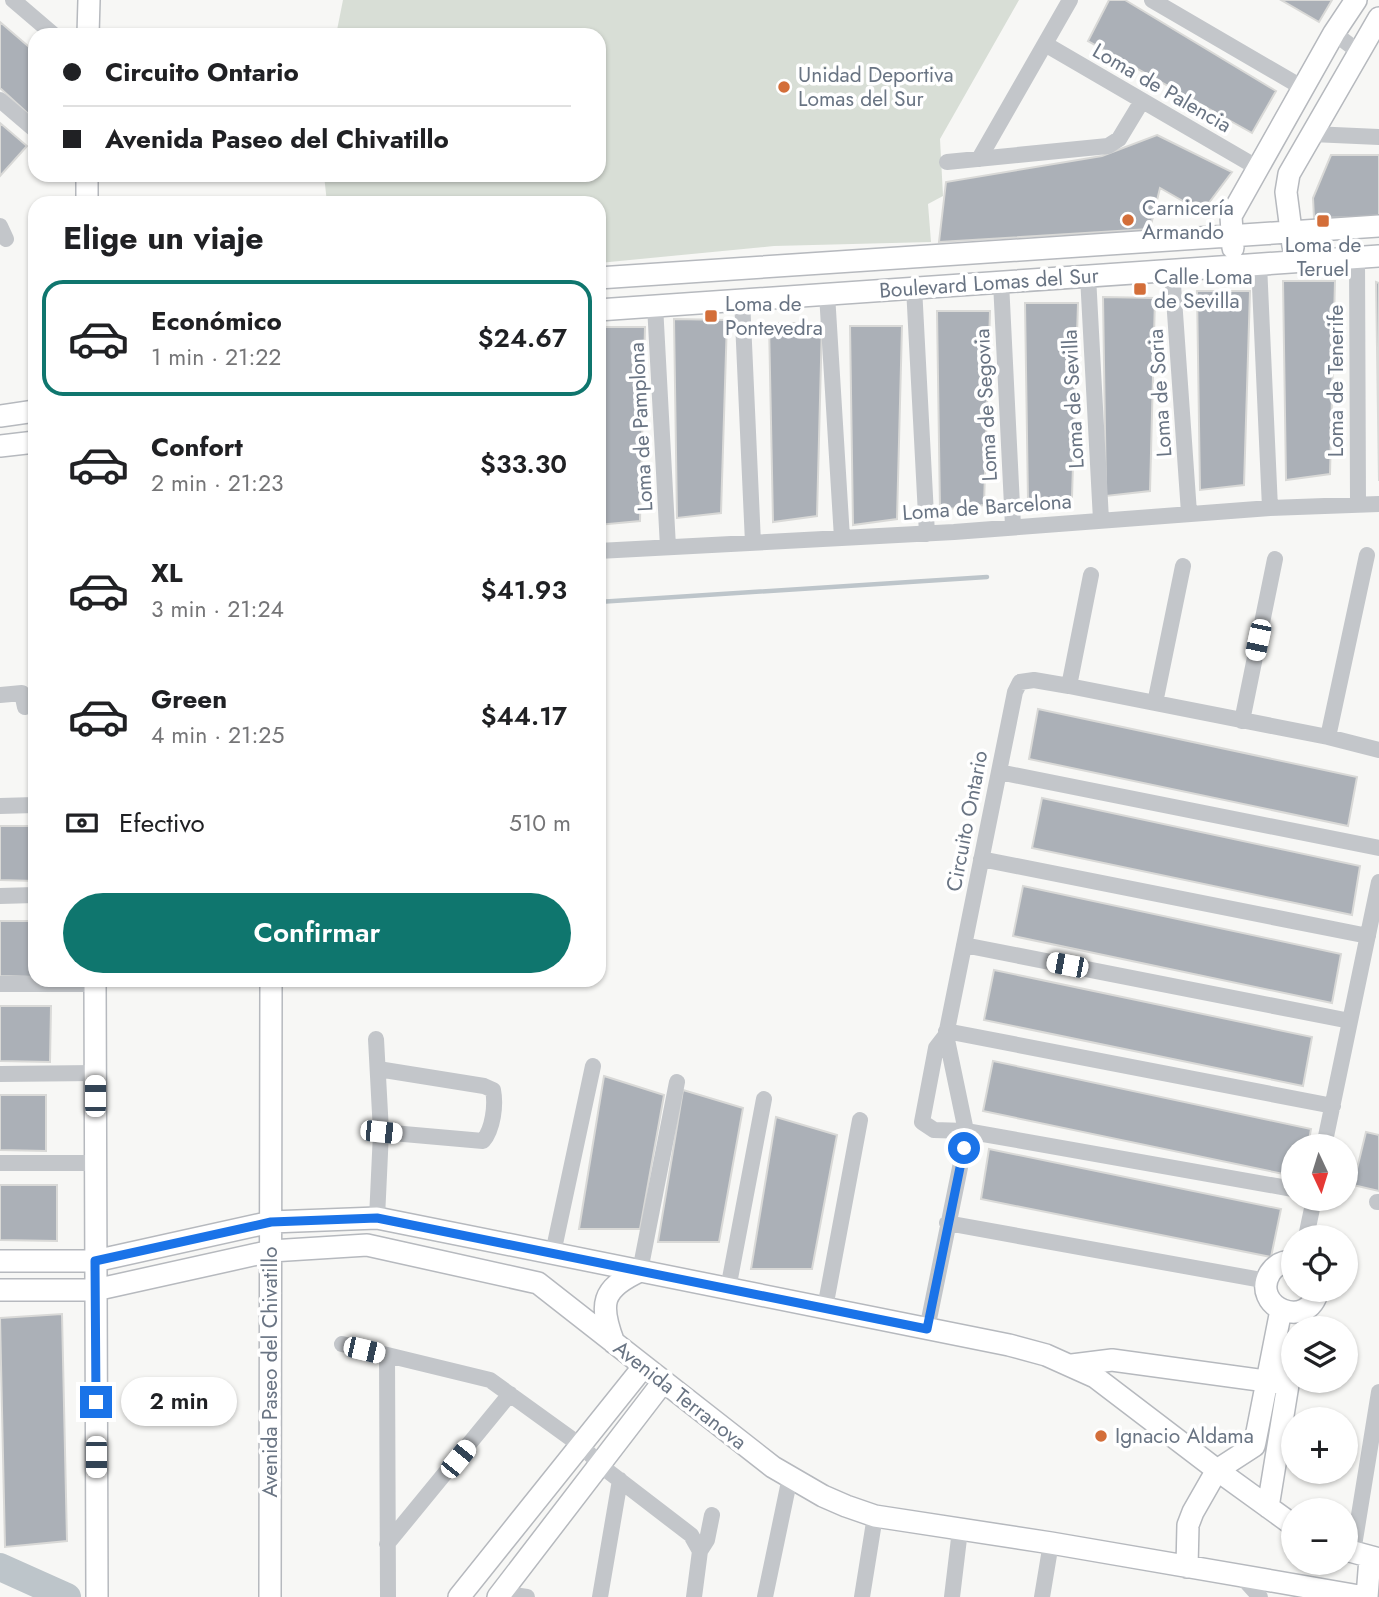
<!DOCTYPE html>
<html lang="es">
<meta charset="utf-8">
<style>
body{margin:0;font-family:Jost,sans-serif;background:#f2f2f2;color:#202124;height:100vh;display:flex;flex-direction:column;font-size:26px;white-space:nowrap}
*{box-sizing:border-box;margin:0}
p{font-size:23px;color:#757577}
.icon{flex:none;width:38px;height:38px;fill:none;stroke:currentColor;stroke-width:2;stroke-linecap:round;stroke-linejoin:round}
.map{position:relative;flex:1;overflow:hidden}
.drawer{position:absolute;left:28px;top:196px;width:578px;height:791px;display:flex;flex-direction:column;background:#fff;border-radius:21px;box-shadow:0 2px 5px #0004}
.drawer>*{flex:none}
.top-card{position:absolute;left:28px;top:28px;width:578px;height:154px;border-radius:21px;box-shadow:0 2px 5px #0004;display:grid;align-content:center;height:154px;padding:0 35px;background:#fff}
.needle{width:46px;rotate:176deg}
.controls{position:absolute;left:1281px;top:1134px;display:grid;gap:14px}
.controls a{display:grid;place-items:center;width:77px;height:77px;border-radius:50%;background:#fff;box-shadow:0 2px 5px #0004;font-size:35px}
.end{position:absolute;width:32px;height:32px;margin:-16px;border:9px solid #1a73e8;background:#fff;box-shadow:0 0 0 4px #fff}
.from{border-radius:50%}
.bubble{position:absolute;height:49px;border-radius:24px;background:#fff;box-shadow:0 2px 5px #0004;font-size:23px;font-weight:600;line-height:49px;text-align:center}
.car{position:absolute;width:21px;height:42px;margin:-21px -10px;border-radius:9px;box-shadow:0 0 5px 2px #0007;background:linear-gradient(#fff 24%,#345 0 40%,#fff 0 76%,#345 0 86%,#fff 0)}
.top-card b{display:flex;align-items:center;gap:24px;height:66px;font-size:26px}
.top-card b+b{border-top:2px solid #e0e0e0}
.top-card i{width:18px;height:18px;background:#202124}
ul{padding:0;list-style:none}
li{display:flex;align-items:center;gap:21px;height:116px;margin:0 14px 10px;padding:0 21px;border:4px solid transparent;border-radius:21px}
li div{flex:1}
li b{display:block;font-size:26px}
li em{font-style:normal;font-weight:600}
li.active{border-color:#0f766e}
li>.icon{width:63px;height:63px;stroke-width:1.5}
h2{padding:0 35px;font-size:32px;line-height:84px}
.pay{display:flex;align-items:center;gap:18px;height:77px;padding:0 35px;font-size:26px}
.pay p{margin-inline-start:auto}
.cta{display:flex;gap:14px;margin-top:auto;padding:14px 35px}
.cta a{flex:1;height:80px;border-radius:42px;background:#0f766e;color:#fff;font-size:28px;font-weight:600;line-height:80px;text-align:center}
.map>svg:first-child{display:block}
.green{fill:#d8ded6}
.lines{fill:none;stroke-linecap:round;stroke-linejoin:round}
.stream{stroke:#bdc5ca;stroke-width:4.5}
.river{stroke:#bdc5ca;stroke-width:28}
.building{fill:#abb0b7;stroke:#d9d9d7;stroke-width:2}
.secondary-casing{stroke:#b6b9be;stroke-width:24}
.street{stroke:#c3c6ca;stroke-width:16}
.secondary{stroke:#fff;stroke-width:21}
.route{stroke:#1a73e8;stroke-width:9}
.poi-dot{fill:#d36e39;stroke:#fff;stroke-width:2.5}
.labels{text-anchor:middle;stroke-width:7;stroke-linejoin:round;paint-order:stroke}
.poi-label{font-size:21px;fill:#697483;stroke:#fff;text-anchor:start}
.street-label{font-size:21px;fill:#697483;stroke:#fff}
</style>
<div class="map">
<svg width="1379" height="1597" viewBox="0 0 1379 1597">
<rect width="100%" height="100%" fill="#f7f7f5"/>
<!-- green -->
<path class="green" d="M343 0H1019L940 139 943 196 928 204 931 242 774 246 599 263 598 203H327L324 175H598V35H336Z"/>
<g class="lines">
<!-- stream -->
<path class="stream" d="M598 602 987 577"/>
<!-- river -->
<path class="river" d="M0 1567 67 1597"/>
</g>
<!-- building -->
<path class="building" d="M1109 0H1125L1276 91 1252 133 1088 41Z
M1281 0H1332L1319 22Z
M0 22 35 52V120L0 88Z
M0 123 27 146 0 176Z
M1157 135 1232 172 1202 212 1160 188 1150 229 939 242 946 182 1102 156Z
M1331 155H1379V217L1314 218 1313 198Z
M1283 281H1335L1330 474 1286 480Z
M1376 282 1379 283V481Z
M1197 291H1250L1244 485 1200 490Z
M1103 297 1155 298 1150 491 1106 496Z
M1025 303H1078L1072 497 1028 502Z
M937 311H990L984 505 940 510Z
M674 319 727 320 721 513 677 518Z
M769 323H822L817 516 773 522Z
M850 326H902L897 519 853 525Z
M598 327H645L640 521 598 525Z
M1038 709 1357 777 1348 826 1029 759Z
M1042 798 1360 866 1352 915 1032 848Z
M0 826H35V881L0 880Z
M1023 886 1341 954 1332 1003 1013 936Z
M0 921H35V977L0 976Z
M994 970 1312 1037 1303 1086 984 1020Z
M0 1006H51L50 1062 0 1061Z
M993 1061 1311 1129 1308 1146H1293V1176L983 1111Z
M604 1076 664 1095 640 1229H579Z
M683 1090 743 1108 719 1242H658Z
M0 1095H46V1151L0 1150Z
M776 1117 837 1135 812 1269H751Z
M1366 1132 1379 1135V1191L1353 1185Z
M989 1149 1281 1209 1271 1257 981 1199Z
M0 1185H57V1241L0 1240Z
M62 1314 67 1541 5 1547 0 1318Z"/>
<g class="lines">
<defs>
<path id="secondary" d="M88 35 89 0
M87 203V175
M1293 246 1286 192 1289 174 1379 18
M1233 248 1231 216 1334 33 1356 0
M598 278 1379 226
M598 310 1379 256
M0 416 35 411
M0 446 35 442
M95 980 97 1597
M0 1261H95L271 1222 377 1218 1009 1345 1046 1355 1095 1377 1217 1470 1293 1525
M1293 1261C1284 1261 1276 1264 1270 1273 1250 1306 1308 1333 1318 1290
M0 1290H95L271 1251 367 1245 538 1283 773 1467 823 1496 846 1506 875 1516 1051 1543 1365 1597
M614 1343C599 1304 601 1289 640 1271
M1072 1365 1112 1360 1288 1384
M1268 1507 1293 1354
M1346 1550 1379 1559
M1187 1567 1188 1525 1193 1512 1217 1470 1254 1446 1255 1442 1281 1310
M270 1597 271 980
M459 1597 644 1366
M498 1597 663 1382
M1367 1597 1370 1558"/>
</defs>
<!-- secondary casing -->
<use href="#secondary" class="secondary-casing"/>
<!-- street -->
<path class="street" d="M13 0 54 35
M1152 0 1303 88
M1334 33 1359 52
M1045 44 1258 168
M0 100 35 130
M1312 134 1379 137
M979 159 1070 0
M947 162 1108 146 1119 139 1142 101
M0 226 6 239
M1357 258 1358 504
M1259 264 1270 508
M1172 270 1189 513
M1088 276 1101 520
M1001 282 1013 526
M914 287 927 534
M827 294 842 538
M742 299 753 543
M655 305 668 547
M598 551 954 532 1270 508 1379 504
M1069 686 1091 575
M0 695 22 693 25 707
M1155 703 1183 566
M1242 721 1275 559
M1328 737 1367 555
M999 772 1379 848
M0 806 35 805
M981 859 1368 936
M0 896 35 895
M964 945 1350 1021
M0 984H95
M946 1031 1333 1106
M946 1035 936 1048 922 1122 934 1130 966 1131 1293 1189
M376 1039 381 1132 377 1218
M378 1069 484 1086 493 1090C496 1105 493 1129 483 1141L381 1132
M0 1074 95 1073
M1324 1146 1379 882
M0 1163H95
M1377 1202H1379
M947 1223 1267 1281
M1306 1237 1314 1199
M553 1253 593 1066
M640 1271 677 1082
M728 1289 764 1099
M825 1308 860 1120
M927 1329 964 1148 966 1131 946 1035 1015 692 1020 682 1034 680 1069 686 1328 737 1379 750
M342 1344 490 1380 580 1445 609 1472 691 1535 700 1551 694 1597
M387 1355 388 1597
M387 1544 510 1394
M700 1551 707 1540 712 1515
M1353 1552 1379 1392
M1241 1576 1260 1597
M501 1593 527 1597
M600 1597 620 1480
M765 1597 790 1477
M862 1597 875 1516
M952 1597 960 1530
M1042 1597 1051 1543"/>
<!-- secondary -->
<use href="#secondary" class="secondary"/>
</g>
<g class="lines">
<!-- route -->
<path class="route" d="M96 1402 95 1261 271 1222 377 1218 927 1329 964 1148"/>
</g>
<!-- markers -->
<g class="poi-dot">
<circle cx="784" cy="87" r="7"/>
<circle cx="1128" cy="220" r="7"/>
<rect x="1316" y="214" width="14" height="14" rx="3.5"/>
<rect x="1133" y="282" width="14" height="14" rx="3.5"/>
<rect x="704" y="309" width="14" height="14" rx="3.5"/>
<circle cx="1101" cy="1436" r="7"/>
</g>
<g class="labels">
<!-- poi labels -->
<g class="poi-label">
<text x="798" y="82">Unidad Deportiva<tspan x="798" dy="24">Lomas del Sur</tspan></text>
<text x="1142" y="215">Carnicería<tspan x="1142" dy="24">Armando</tspan></text>
<text x="1323" y="252" text-anchor="middle">Loma de<tspan x="1323" dy="24">Teruel</tspan></text>
<text x="1154" y="284">Calle Loma<tspan x="1154" dy="24">de Sevilla</tspan></text>
<text x="725" y="311">Loma de<tspan x="725" dy="24">Pontevedra</tspan></text>
<text x="1115" y="1443">Ignacio Aldama</text>
</g>
<!-- street labels -->
<g class="street-label">
<text transform="translate(1162 88) rotate(30)" y="7">Loma de Palencia</text>
<text transform="translate(989 283) rotate(-4)" y="7">Boulevard Lomas del Sur</text>
<text transform="translate(1336 381) rotate(-90)" y="7">Loma de Tenerife</text>
<text transform="translate(1160 393) rotate(-94)" y="7">Loma de Soria</text>
<text transform="translate(1073 399) rotate(-93)" y="7">Loma de Sevilla</text>
<text transform="translate(986 405) rotate(-93)" y="7">Loma de Segovia</text>
<text transform="translate(641 427) rotate(-93)" y="7">Loma de Pamplona</text>
<text transform="translate(987 507) rotate(-4)" y="7">Loma de Barcelona</text>
<text transform="translate(967 821) rotate(-79)" y="7">Circuito Ontario</text>
<text transform="translate(270 1372) rotate(-90)" y="7">Avenida Paseo del Chivatillo</text>
<text transform="translate(680 1395) rotate(38)" y="7">Avenida Terranova</text>
</g>
</g>
</svg>
<div class="controls">
<a><svg class="needle" viewBox="-14 -14 28 28"><path d="M0-13l5 13h-10z" fill="#e53935"/><path d="M0 13l5-13h-10z" fill="#757577"/></svg></a>
<a><svg class="icon" aria-label="locate" viewBox="0 0 24 24"><circle cx="12" cy="12" r="6"/><path d="M12 2v4M12 18v4M2 12h4M18 12h4"/></svg></a>
<a><svg class="icon" aria-label="layers" viewBox="0 0 24 24"><path d="M12 4l9 5-9 5-9-5zM3 14l9 5 9-5"/></svg></a>
<a>+</a>
<a>−</a>
</div>
<i class="end from" style="left:964px;top:1148px"></i>
<i class="end" style="left:96px;top:1402px"></i>
<div class="bubble" style="left:121px;top:1377px;width:116px">2 min</div>
<i class="car" style="left:1258px;top:640px;rotate:192deg"></i>
<i class="car" style="left:1067px;top:965px;rotate:281deg"></i>
<i class="car" style="left:95px;top:1096px;rotate:0deg"></i>
<i class="car" style="left:381px;top:1132px;rotate:96deg"></i>
<i class="car" style="left:364px;top:1350px;rotate:103deg"></i>
<i class="car" style="left:96px;top:1457px;rotate:180deg"></i>
<i class="car" style="left:458px;top:1459px;rotate:39deg"></i>
<div class="top-card">
<b><i class="from"></i>Circuito Ontario</b>
<b><i></i>Avenida Paseo del Chivatillo</b>
</div>
<section class="drawer">
<h2>Elige un viaje</h2>
<ul>
<li class="active"><svg class="icon" aria-label="car" viewBox="0 0 24 24"><path d="M5 17H2v-5l4-1 3-4h7l3 4 3 1v5h-3M9 17h6M6 11h13"/><circle cx="7" cy="17" r="2"/><circle cx="17" cy="17" r="2"/></svg><div><b>Económico</b><p>1 min · 21:22</p></div><em>$24.67</em></li>
<li><svg class="icon" aria-label="car" viewBox="0 0 24 24"><path d="M5 17H2v-5l4-1 3-4h7l3 4 3 1v5h-3M9 17h6M6 11h13"/><circle cx="7" cy="17" r="2"/><circle cx="17" cy="17" r="2"/></svg><div><b>Confort</b><p>2 min · 21:23</p></div><em>$33.30</em></li>
<li><svg class="icon" aria-label="car" viewBox="0 0 24 24"><path d="M5 17H2v-5l4-1 3-4h7l3 4 3 1v5h-3M9 17h6M6 11h13"/><circle cx="7" cy="17" r="2"/><circle cx="17" cy="17" r="2"/></svg><div><b>XL</b><p>3 min · 21:24</p></div><em>$41.93</em></li>
<li><svg class="icon" aria-label="car" viewBox="0 0 24 24"><path d="M5 17H2v-5l4-1 3-4h7l3 4 3 1v5h-3M9 17h6M6 11h13"/><circle cx="7" cy="17" r="2"/><circle cx="17" cy="17" r="2"/></svg><div><b>Green</b><p>4 min · 21:25</p></div><em>$44.17</em></li>
</ul>
<div class="pay"><svg class="icon" aria-label="cash" viewBox="0 0 24 24"><path d="M3 7h18v10H3z"/><circle cx="12" cy="12" r="2"/></svg>Efectivo<p>510 m</p></div>
<div class="cta"><a>Confirmar</a></div>
</section>
</div>
